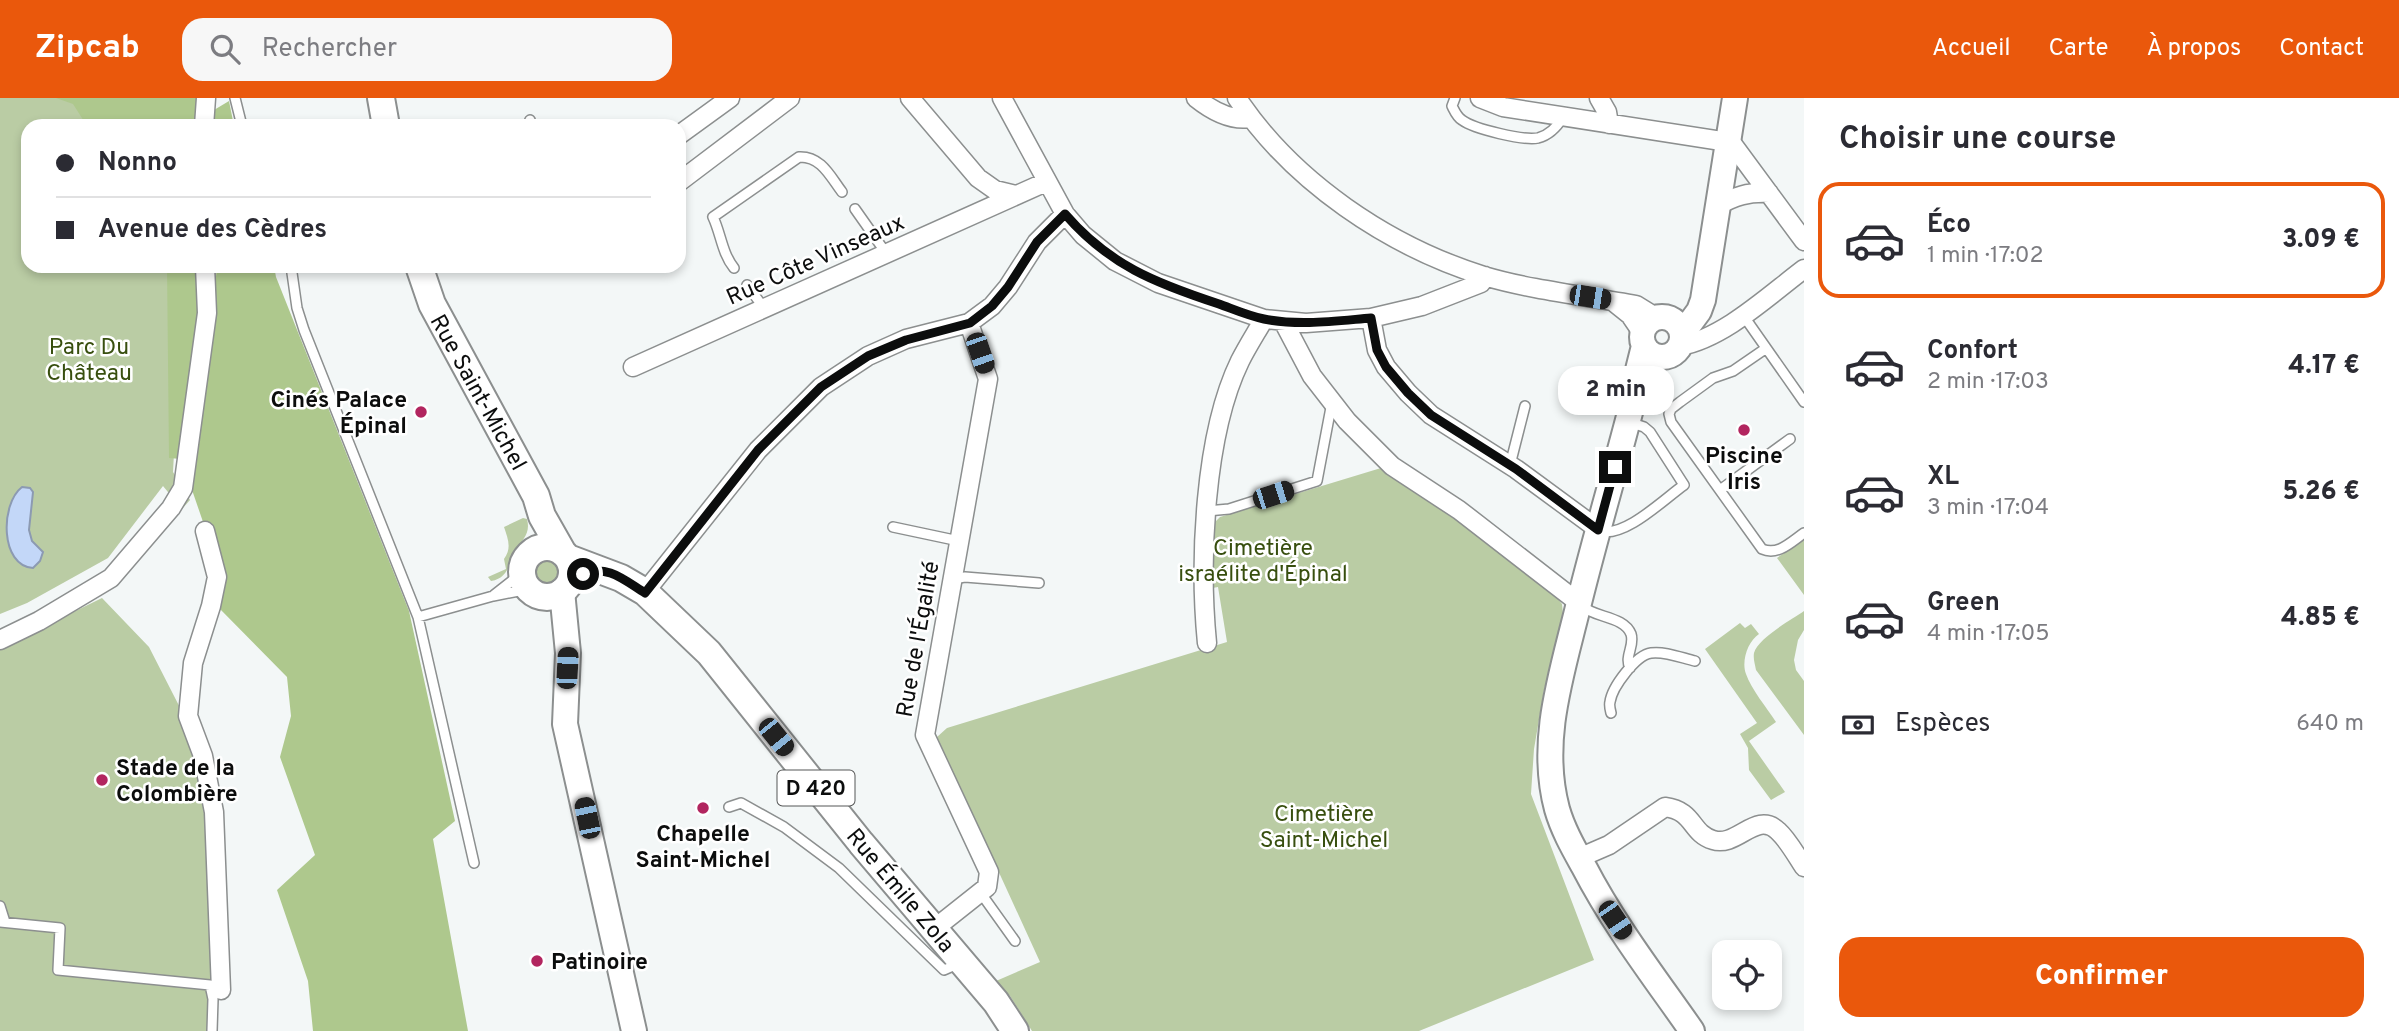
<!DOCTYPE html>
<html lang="fr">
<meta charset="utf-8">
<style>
body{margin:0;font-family:Overpass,sans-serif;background:#f7f7f7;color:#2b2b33;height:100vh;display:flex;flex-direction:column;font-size:26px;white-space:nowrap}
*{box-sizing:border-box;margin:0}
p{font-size:23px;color:#7c7c81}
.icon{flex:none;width:38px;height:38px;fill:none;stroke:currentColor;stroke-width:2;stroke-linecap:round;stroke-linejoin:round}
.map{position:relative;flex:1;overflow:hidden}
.side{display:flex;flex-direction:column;background:#fff;width:595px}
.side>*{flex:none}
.top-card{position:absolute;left:21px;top:21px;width:665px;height:154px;border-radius:21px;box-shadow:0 4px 10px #0003;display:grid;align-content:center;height:154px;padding:0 35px;background:#fff}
.fabs{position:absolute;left:1712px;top:842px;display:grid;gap:14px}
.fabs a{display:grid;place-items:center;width:70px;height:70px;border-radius:14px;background:#fff;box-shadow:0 4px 10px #0003;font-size:35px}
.end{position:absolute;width:32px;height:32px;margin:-16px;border:9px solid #0c0d0d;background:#fff;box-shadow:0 0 0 4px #fff}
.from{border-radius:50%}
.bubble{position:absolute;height:49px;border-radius:21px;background:#fff;box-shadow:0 4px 10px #0003;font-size:23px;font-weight:800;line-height:49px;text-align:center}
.car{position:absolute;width:21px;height:42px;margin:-21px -10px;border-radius:9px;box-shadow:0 0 5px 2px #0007;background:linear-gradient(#222 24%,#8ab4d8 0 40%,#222 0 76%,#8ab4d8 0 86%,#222 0)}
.top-card b{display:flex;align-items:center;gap:24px;height:66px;font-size:26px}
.top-card b+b{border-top:2px solid #e1e1e2}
.top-card i{width:18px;height:18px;background:#2b2b33}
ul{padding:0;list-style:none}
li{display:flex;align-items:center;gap:21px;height:116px;margin:0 14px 10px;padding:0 21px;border:4px solid transparent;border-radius:21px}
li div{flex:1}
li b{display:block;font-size:26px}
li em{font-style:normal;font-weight:800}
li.current{border-color:#ea580c}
li>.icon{width:63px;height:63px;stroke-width:1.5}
h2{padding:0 35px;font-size:32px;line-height:84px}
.pay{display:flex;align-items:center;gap:18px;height:77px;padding:0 35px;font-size:26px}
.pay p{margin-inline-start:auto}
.cta{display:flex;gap:14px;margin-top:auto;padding:14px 35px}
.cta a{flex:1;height:80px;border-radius:21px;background:#ea580c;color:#fff;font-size:28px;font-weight:800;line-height:80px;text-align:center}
header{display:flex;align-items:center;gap:42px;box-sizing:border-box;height:98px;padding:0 35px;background:#ea580c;color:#fff}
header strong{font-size:33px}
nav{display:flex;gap:38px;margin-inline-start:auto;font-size:24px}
.search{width:490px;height:63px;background:#f7f7f7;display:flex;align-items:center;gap:18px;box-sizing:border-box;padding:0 24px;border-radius:21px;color:#7c7c81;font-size:26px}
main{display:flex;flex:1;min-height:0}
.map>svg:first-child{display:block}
.green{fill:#bacca4}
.forest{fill:#aec88d}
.water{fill:#c3d7f8;stroke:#8c9ab2;stroke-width:2}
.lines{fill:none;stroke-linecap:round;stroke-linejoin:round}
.lane-casing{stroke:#8c8f8f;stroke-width:12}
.street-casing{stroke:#8c8f8f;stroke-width:21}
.secondary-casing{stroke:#8c8f8f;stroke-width:28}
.primary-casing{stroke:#8c8f8f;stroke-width:30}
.lane{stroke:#fff;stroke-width:9}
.street{stroke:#fff;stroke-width:18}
.secondary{stroke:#fff;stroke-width:24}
.primary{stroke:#fff;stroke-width:26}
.route{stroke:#0c0d0d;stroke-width:9}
.poi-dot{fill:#b2255f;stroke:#fff;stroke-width:2.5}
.labels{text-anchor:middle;stroke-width:5;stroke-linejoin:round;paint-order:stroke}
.shield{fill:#fff;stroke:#555656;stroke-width:2}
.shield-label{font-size:21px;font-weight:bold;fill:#0c0d0d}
.street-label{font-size:23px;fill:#0c0d0d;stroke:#fff}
.park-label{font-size:23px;fill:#384f0f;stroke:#fff}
.poi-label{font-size:23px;font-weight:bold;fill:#0c0d0d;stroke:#fff}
</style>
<header>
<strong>Zipcab</strong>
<div class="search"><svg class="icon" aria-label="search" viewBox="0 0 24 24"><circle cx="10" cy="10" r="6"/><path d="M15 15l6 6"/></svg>Rechercher</div>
<nav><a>Accueil</a><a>Carte</a><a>À propos</a><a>Contact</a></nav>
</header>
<main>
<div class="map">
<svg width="1804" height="933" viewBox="0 0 1804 933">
<rect width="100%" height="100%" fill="#f3f7f7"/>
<!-- green -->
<path class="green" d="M0 0H97L192 28H28V168H184L173 374 190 402 182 411 163 388 108 460 27 505 0 516Z
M1381 370 1444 411 1550 491 1562 506 1563 516 1544 592 1534 651 1531 696 1594 862 1419 933H1032L1010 898 996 883 1040 864 937 639 947 630 1227 544 1218 489 1207 491 1210 429 1220 419Z
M523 420 527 421C531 436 522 441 516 453 509 465 508 481 491 483L488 479 506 471 504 461C512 450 508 441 504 429Z
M1804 441V497L1777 460Z
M534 474a13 13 0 1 1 26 0a13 13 0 1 1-26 0Z
M102 500 149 549 196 641 212 724 218 933H0V550Z
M1804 513V532L1798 542 1794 562 1796 572 1804 583V637L1756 572C1755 566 1753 561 1754 555 1758 540 1791 522 1804 513Z
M1740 525 1745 530 1751 526 1759 536C1748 543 1741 563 1746 576 1751 591 1767 610 1776 624L1749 643 1785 694 1771 702 1749 672 1748 650 1740 636 1757 625 1705 551Z"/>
<!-- forest -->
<path class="forest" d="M56 0H202L200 28H87L73 6Z
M229 3 234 28H215L214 12Z
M167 168H198L202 212 181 361 169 360Z
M217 168H274L276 179 409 513 455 723 433 741 468 933H313L308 883 277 792 315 757 280 659 291 618 287 579 220 511 223 482 191 389 201 331Z"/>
<!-- water -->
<path class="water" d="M22 389 30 390 33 394 29 432 32 443 43 454 40 463 33 470C0 468 0 406 22 389Z"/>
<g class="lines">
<defs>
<path id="lane" d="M235 0 242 28
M1455 0 1452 8C1455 14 1457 19 1462 22 1474 31 1524 43 1538 40 1550 37 1557 29 1563 19
M528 28 530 22
M855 111 886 155
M291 168 297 210 304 232 418 519 474 765
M734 170C722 155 721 136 713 119L799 59C821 58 830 78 842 94
M747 187 764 210
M1743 217 1804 304
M1765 251 1733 273 1713 280 1680 304 1671 311 1669 316 1671 324 1762 451C1778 458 1791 444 1804 435
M1510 367 1525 308
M1720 392 1790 341
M1207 413 1229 411 1317 383 1332 304
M893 429 959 443
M1600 433C1625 440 1664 401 1684 387L1650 334 1644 329 1629 324
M953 481 965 479 1039 485
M494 497 522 475
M1582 508C1595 520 1624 518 1631 536 1635 548 1624 558 1630 570
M418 519 493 498 529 491
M1611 615C1610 611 1609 607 1610 604 1612 589 1636 557 1651 555 1665 553 1682 560 1695 563
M729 709 741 705 784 729 839 770 944 872 960 865
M980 794 1015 843
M0 808 5 824
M0 824 60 830 58 872 210 887 213 901 212 933"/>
<path id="street" d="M910 0 978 80 995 92 1016 97
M1002 0 1065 116 1083 137 1115 163 1158 185 1264 221 1306 225 1371 220 1422 208 1481 185 1485 178
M1196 0C1211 12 1231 23 1250 20
M1237 0C1293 84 1388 148 1484 178 1531 192 1587 198 1636 207L1657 220
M1480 0 1503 9 1728 44 1734 48 1804 143
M1599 0 1607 14 1609 26
M204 28 206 0
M679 37 730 0
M679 84 790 0
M1717 108C1735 98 1748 94 1769 95
M1615 205 1630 217 1643 236
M1371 220 1377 252 1386 269 1408 295 1431 317 1516 371 1599 432
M1283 223 1312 278 1347 323 1392 368 1459 412 1579 505
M1680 248C1724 240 1768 198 1804 171
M633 269 1046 84
M205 433 217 479 211 508 193 565 188 618 203 658 214 714 221 892
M645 494 758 352 821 289 868 258 906 241 969 225 992 208 1008 189 1037 144 1065 116
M0 542 39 523 111 480 171 410 183 390 207 215 205 168
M1207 545C1199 464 1204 337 1240 263 1247 249 1256 235 1264 221
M1579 760 1609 747 1665 709C1695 713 1690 735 1713 742 1737 750 1756 712 1778 733 1788 742 1796 757 1804 769
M934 831 987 789 989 774 925 637 988 281 969 225"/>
<path id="secondary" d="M1642 239a20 20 0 1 1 40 0a20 20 0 1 1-40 0Z
M1682 236 1699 213 1703 202 1735 0
M1644 248 1638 272 1633 303C1615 373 1594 443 1577 513 1561 578 1539 644 1557 711 1563 732 1574 751 1584 769 1614 827 1655 880 1692 933
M562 493 568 555 565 626 634 933"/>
<path id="primary" d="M381 0 386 28
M419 168 432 206 536 398 542 418 563 455
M522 474a25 25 0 1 1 50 0a25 25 0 1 1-50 0Z
M568 460 621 480 645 494 709 555 861 745 996 904 1015 933"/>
</defs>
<!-- lane casing -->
<use href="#lane" class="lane-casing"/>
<!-- street casing -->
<use href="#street" class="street-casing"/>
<!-- secondary casing -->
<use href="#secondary" class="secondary-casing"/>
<!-- primary casing -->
<use href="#primary" class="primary-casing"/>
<!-- lane -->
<use href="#lane" class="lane"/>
<!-- street -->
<use href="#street" class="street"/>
<!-- secondary -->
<use href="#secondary" class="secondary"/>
<!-- primary -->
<use href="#primary" class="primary"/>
</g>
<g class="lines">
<!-- route -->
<path class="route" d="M583 476C607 466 624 482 645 495L758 352 821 289 868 258 906 242 970 225 992 208 1008 189 1037 144 1065 116C1109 167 1155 185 1219 206 1233 211 1249 218 1264 221 1299 228 1335 223 1371 220L1377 252 1386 269 1408 295 1431 317 1516 371 1598 432 1615 369"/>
</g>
<!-- markers -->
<g class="poi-dot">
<circle cx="421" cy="314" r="7"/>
<circle cx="1744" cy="332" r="7"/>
<circle cx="102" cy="682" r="7"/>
<circle cx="703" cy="710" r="7"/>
<circle cx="537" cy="863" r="7"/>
</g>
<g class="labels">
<!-- shield labels -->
<rect class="shield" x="777.5" y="672.5" width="77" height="35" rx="5"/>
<g class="shield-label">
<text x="816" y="697">D 420</text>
</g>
<!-- street labels -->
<g class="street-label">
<text transform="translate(815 161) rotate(-24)" y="8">Rue Côte Vinseaux</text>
<text transform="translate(479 294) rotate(61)" y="8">Rue Saint-Michel</text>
<text transform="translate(917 541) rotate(-80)" y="8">Rue de l'Égalité</text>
<text transform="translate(901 792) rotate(50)" y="8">Rue Émile Zola</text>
</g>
<!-- park labels -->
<g class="park-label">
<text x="89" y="256">Parc Du<tspan x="89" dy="26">Château</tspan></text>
<text x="1263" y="457">Cimetière<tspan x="1263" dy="26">israélite d'Épinal</tspan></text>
<text x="1324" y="723">Cimetière<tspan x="1324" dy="26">Saint-Michel</tspan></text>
</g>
<!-- poi labels -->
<g class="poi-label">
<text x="407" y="309" text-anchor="end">Cinés Palace<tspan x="407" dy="26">Épinal</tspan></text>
<text x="1744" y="365">Piscine<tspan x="1744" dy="26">Iris</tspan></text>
<text x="116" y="677" text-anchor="start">Stade de la<tspan x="116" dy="26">Colombière</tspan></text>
<text x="703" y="743">Chapelle<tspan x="703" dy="26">Saint-Michel</tspan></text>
<text x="551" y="871" text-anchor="start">Patinoire</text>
</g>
</g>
</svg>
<div class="fabs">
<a><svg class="icon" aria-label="locate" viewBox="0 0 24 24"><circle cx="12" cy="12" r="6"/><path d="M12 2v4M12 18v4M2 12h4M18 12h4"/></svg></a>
</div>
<i class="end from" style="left:583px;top:476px"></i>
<i class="end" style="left:1615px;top:369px"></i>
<div class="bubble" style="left:1558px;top:268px;width:116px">2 min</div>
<i class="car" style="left:1590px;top:199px;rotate:99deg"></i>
<i class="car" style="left:980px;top:255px;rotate:161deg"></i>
<i class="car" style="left:1273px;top:397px;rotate:72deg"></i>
<i class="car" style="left:567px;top:570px;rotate:3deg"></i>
<i class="car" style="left:776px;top:639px;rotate:141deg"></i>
<i class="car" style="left:587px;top:720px;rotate:348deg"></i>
<i class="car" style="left:1615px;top:822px;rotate:146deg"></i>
<div class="top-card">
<b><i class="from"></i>Nonno</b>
<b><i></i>Avenue des Cèdres</b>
</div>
</div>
<section class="side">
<h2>Choisir une course</h2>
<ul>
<li class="current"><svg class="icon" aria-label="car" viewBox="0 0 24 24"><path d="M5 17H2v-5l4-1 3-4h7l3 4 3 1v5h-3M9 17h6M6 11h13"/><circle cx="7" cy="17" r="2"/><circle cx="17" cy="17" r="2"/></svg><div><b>Éco</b><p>1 min · 17:02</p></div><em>3.09 €</em></li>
<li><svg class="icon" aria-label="car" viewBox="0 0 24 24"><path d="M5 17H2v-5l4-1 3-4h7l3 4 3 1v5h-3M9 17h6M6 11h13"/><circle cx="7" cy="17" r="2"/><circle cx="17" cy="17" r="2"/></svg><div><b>Confort</b><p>2 min · 17:03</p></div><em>4.17 €</em></li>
<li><svg class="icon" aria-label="car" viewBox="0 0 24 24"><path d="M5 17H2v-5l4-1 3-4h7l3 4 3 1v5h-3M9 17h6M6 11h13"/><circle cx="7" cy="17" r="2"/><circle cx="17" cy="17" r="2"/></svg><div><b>XL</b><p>3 min · 17:04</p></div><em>5.26 €</em></li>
<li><svg class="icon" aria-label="car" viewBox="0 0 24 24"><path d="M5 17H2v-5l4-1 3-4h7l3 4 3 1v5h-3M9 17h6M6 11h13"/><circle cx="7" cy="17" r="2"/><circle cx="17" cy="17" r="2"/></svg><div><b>Green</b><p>4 min · 17:05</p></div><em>4.85 €</em></li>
</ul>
<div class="pay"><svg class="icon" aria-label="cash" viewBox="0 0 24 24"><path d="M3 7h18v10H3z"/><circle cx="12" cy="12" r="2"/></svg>Espèces<p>640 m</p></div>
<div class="cta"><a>Confirmer</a></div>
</section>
</main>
